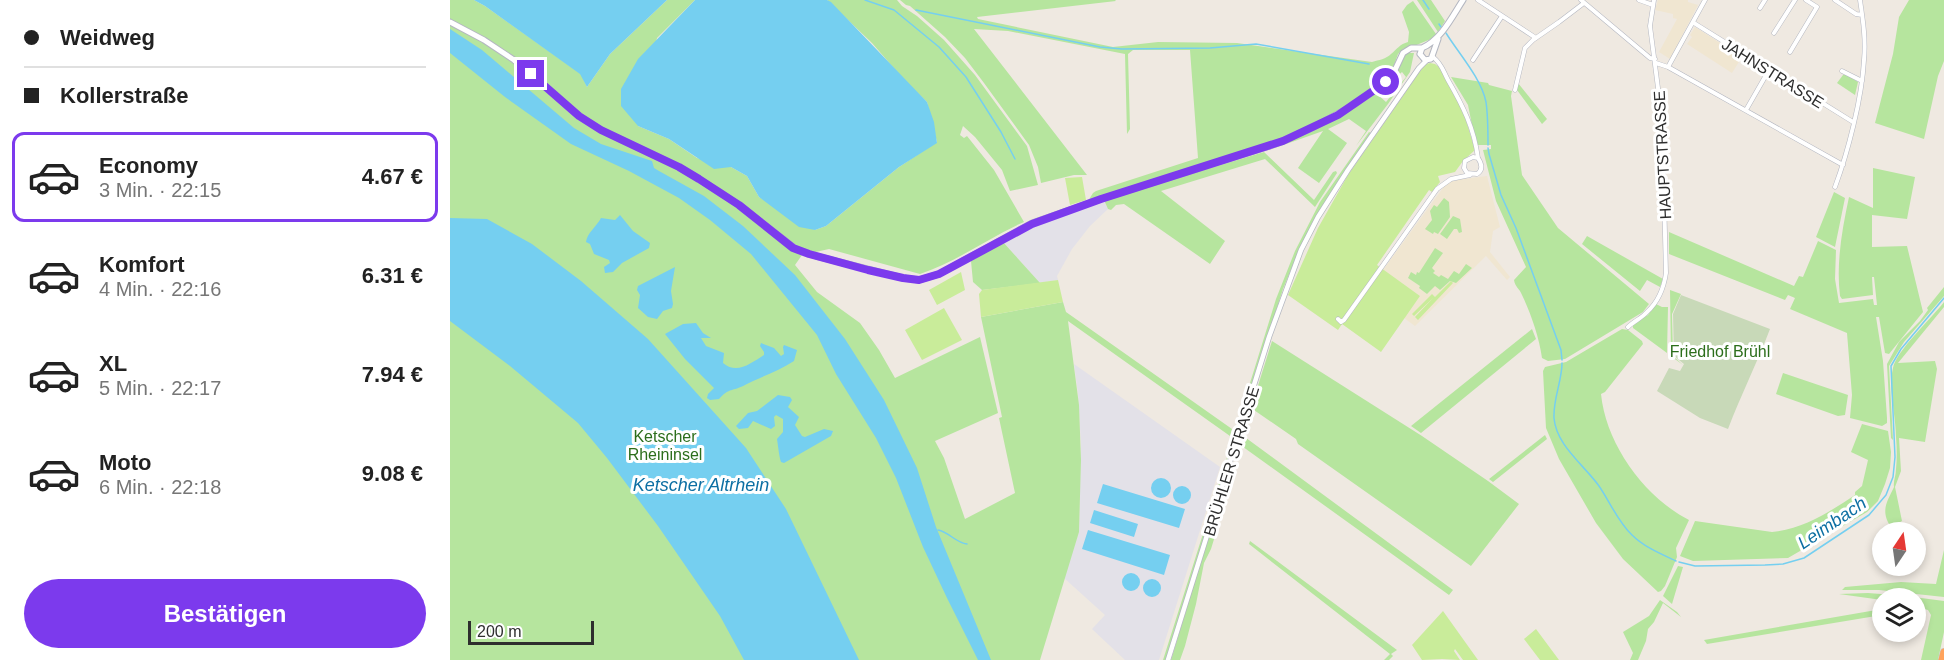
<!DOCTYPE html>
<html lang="de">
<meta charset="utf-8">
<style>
body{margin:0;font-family:Arial,sans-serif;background:#f2f2f2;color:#222;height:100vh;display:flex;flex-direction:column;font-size:22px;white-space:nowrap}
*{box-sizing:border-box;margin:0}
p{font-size:20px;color:#767676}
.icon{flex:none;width:33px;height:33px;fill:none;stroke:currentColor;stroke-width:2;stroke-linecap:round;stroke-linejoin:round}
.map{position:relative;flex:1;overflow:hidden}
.drawer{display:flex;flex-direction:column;background:#fff;width:450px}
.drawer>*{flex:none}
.guide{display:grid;align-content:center;height:132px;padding:0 24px;background:#fff}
.needle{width:39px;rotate:13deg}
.fabs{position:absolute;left:1422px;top:522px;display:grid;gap:12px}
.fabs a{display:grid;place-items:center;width:54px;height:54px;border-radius:50%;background:#fff;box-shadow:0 3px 9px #0003;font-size:30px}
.scale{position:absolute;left:18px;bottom:15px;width:126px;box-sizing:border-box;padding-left:6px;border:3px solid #2e2e2e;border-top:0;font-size:16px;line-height:21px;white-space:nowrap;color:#2e2e2e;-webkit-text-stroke:4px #fff;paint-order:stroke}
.end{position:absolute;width:27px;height:27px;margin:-14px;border:8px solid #7c3aed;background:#fff;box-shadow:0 0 0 3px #fff}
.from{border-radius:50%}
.guide b{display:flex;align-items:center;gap:21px;height:57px;font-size:22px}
.guide b+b{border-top:2px solid #e0e0e0}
.guide i{width:15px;height:15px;background:#222}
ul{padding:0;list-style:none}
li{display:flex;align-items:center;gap:18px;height:90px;margin:0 12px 9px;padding:0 12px;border:3px solid transparent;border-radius:12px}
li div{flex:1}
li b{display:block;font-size:22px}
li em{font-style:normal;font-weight:700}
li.current{border-color:#7c3aed}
li>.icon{width:54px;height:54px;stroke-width:1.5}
.cta{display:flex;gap:12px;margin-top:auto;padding:12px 24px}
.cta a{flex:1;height:69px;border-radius:36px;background:#7c3aed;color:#fff;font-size:24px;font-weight:700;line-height:69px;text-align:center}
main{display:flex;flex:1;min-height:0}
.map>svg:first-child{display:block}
.industrial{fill:#e3e1e8}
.education{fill:#f0e6d1}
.green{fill:#b6e59e}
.cemetery{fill:#c8d9b8}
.pitch{fill:#c9ec9a}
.water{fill:#75cff0}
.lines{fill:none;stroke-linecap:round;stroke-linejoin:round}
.stream{stroke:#75cff0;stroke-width:1.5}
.minor-casing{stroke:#b4b7c1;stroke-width:5}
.tertiary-casing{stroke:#b4b7c1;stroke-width:6}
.secondary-casing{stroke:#b4b7c1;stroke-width:7}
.motorway-casing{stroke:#c9c9c9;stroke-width:8}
.minor{stroke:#fff;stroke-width:4}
.tertiary{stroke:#fff;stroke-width:4.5}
.secondary{stroke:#fff;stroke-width:5}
.motorway{stroke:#ffa35c;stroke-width:7}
.route{stroke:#7c3aed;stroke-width:8}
.labels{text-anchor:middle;stroke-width:6;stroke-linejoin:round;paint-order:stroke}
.street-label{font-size:16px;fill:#2e2e2e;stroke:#fff}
.park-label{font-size:16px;fill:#2c6e1b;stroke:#fff}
.water-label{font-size:18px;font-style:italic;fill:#0d6fa3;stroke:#fff}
</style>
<main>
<section class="drawer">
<div class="guide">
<b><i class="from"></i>Weidweg</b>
<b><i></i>Kollerstraße</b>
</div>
<ul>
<li class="current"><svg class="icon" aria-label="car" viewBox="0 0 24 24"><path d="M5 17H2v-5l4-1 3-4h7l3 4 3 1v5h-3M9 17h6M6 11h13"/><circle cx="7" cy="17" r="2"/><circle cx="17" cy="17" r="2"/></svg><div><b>Economy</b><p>3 Min. · 22:15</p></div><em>4.67 €</em></li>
<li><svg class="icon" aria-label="car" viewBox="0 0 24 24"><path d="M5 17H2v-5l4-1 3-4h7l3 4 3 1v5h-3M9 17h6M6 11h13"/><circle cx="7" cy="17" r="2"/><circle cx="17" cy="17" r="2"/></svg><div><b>Komfort</b><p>4 Min. · 22:16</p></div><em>6.31 €</em></li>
<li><svg class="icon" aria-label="car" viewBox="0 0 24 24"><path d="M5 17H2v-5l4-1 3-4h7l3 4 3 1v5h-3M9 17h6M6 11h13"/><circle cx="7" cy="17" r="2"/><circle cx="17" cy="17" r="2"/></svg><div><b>XL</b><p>5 Min. · 22:17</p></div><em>7.94 €</em></li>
<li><svg class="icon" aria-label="car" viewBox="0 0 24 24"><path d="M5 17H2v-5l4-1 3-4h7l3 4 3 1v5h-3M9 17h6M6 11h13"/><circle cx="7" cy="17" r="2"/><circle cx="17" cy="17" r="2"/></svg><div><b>Moto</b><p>6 Min. · 22:18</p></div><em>9.08 €</em></li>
</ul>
<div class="cta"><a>Bestätigen</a></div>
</section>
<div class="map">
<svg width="1494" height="660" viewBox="0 0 1494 660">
<rect width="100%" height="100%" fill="#efe9e1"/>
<!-- industrial -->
<path class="industrial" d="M654 200 658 209 640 226 622 249 607 276 608 280 590 283 553 242 597 221Z
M624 364 770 467 709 660H675L642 629 655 615 614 578 629 532 631 444 628 394Z"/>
<!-- education -->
<path class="education" d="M1208 0H1238V2L1248 5 1220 59 1209 52 1227 19 1223 18V14L1205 10Z
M1245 27 1292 57 1282 73 1237 44 1242 37 1240 35Z
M1037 176 1050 227 1043 231 1040 252 1060 277 1057 280 1036 256 965 326 954 318 970 296 933 270 998 181Z"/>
<!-- green -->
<path class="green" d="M0 0H24L35 6 131 74 137 87 160 54 217 0H245L207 38 188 126 219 139 247 158 281 167 297 176 309 197 365 230 376 226 449 167 487 142 477 102 455 81 422 43 377 0H447L452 6 467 16 494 40 525 75 577 146 588 185 560 191 552 170 525 137 513 126 510 135 514 138 517 136 544 170 574 222C539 237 507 262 470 274L379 249 352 255 345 265 367 292 410 323 429 350 445 378 530 337 548 413 485 441 494 458 515 519 565 493 549 418 552 417 531 317 613 302 616 312 782 429 780 436 618 321 629 405 631 460 629 532 590 660H0Z
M450 0H665L666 1 527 17 528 19 663 47 708 42 787 43 922 62C929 60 936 59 941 54 947 49 950 44 958 42L959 32 952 12 957 5 963 1 986 34 981 39 964 46 953 49 948 54 943 68 937 78 911 98 874 120 818 145 638 201 643 193 646 191 748 158 740 50H683L678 54 680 129 677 134 675 54 558 31 524 29 637 175H624L591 183 588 167 579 145 534 83 515 58 495 37 460 6 456 5Z
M967 0H981L995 21 988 32Z
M1459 0H1494V61L1488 76 1474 139 1425 123 1443 54 1449 17Z
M956 53H964L960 72 938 104 906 146 916 131 899 119 878 129 897 143 869 183 848 168 873 131 822 149 894 114 926 93 936 102 956 77 952 72 945 78 944 76Z
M1396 74 1408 82 1405 95 1387 83 1393 75Z
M1001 77 1038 83 1039 85 1062 91 1061 96 1072 175 1108 228 1199 304 1193 312 1115 359 1098 361 1092 358C1089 337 1081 314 1072 295 1070 289 1065 287 1064 280L1076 267 1046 201 1033 150 1041 149V145H1026L1018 105Z
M1068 83 1097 119 1092 124 1067 90Z
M919 132 921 133 862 223 848 253 833 289 787 433 774 467 826 299 845 251 870 202Z
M814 152 864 200 883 172 886 171 887 173 865 207 815 159 711 191 775 241 760 264 674 204 666 205 661 210 658 209 654 200Z
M1423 168 1465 177 1457 219 1422 215V247L1457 246 1473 312 1439 354 1435 353 1429 317H1426L1433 361 1437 418V423L1432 426 1400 418 1402 395 1397 333 1340 309 1345 298 1338 295 1335 300 1219 254V232L1344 286 1349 276 1353 277 1368 241 1386 250 1385 279 1389 303 1423 299 1424 305H1427L1424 277H1422L1423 295 1392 299 1390 296C1386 263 1392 230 1399 197L1423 208Z
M1384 192 1395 198 1385 247 1366 237Z
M994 198 999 202 1000 217 988 234 984 232 983 234 975 229 982 220 980 211 984 205 987 207Z
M1003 216 1010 219 1012 232 1009 233 1007 229H1004L997 239 990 234Z
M1137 236 1213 279 1210 287 1197 280 1190 291 1132 244Z
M553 242 590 283 532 290 523 282 521 261Z
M985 248 993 253 982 268 985 271 983 273 989 277 991 275 998 279 1004 271 1009 274 1016 264 1022 268 1006 283 1000 281 990 290 985 286 977 294 969 288 970 286 958 278 961 272 966 275 967 272 969 273Z
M1494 287V296L1454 342 1439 366 1443 440 1441 438 1437 364 1449 342 1470 321 1478 310 1477 308Z
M1220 290 1231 294 1222 314 1223 356 1233 365 1225 359 1221 353Z
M1494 302V307L1448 363 1485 361 1487 369 1475 442 1449 438 1451 471 1445 487 1452 521 1441 527C1430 511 1437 502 1444 487 1443 481 1446 476 1446 469 1447 459 1447 448 1446 437 1446 416 1438 388 1443 368 1446 351 1482 318 1494 302Z
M1206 304 1212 307H1218L1217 353 1183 328V324L1198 315Z
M1082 329 1086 339 971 433 961 426Z
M1172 329 1178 330 1192 341 1193 344 1155 392 1151 394C1156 444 1194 497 1239 520L1226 548 1227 557 1215 586 1211 591 1208 592 1173 559 1146 523 1109 459 1096 428 1093 371 1095 367 1116 362Z
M822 341 972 436 1038 481 1069 504 1021 566 848 444 846 439 801 408Z
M1333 373 1398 395 1395 415 1388 416 1326 394Z
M1412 424 1438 431 1441 452 1440 468 1435 484 1428 501 1417 512 1338 558 1243 561 1230 556 1245 521 1322 532C1354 529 1379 512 1405 495V492L1412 486 1418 460 1401 452Z
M792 435 1003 590 999 595 789 444Z
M1095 435 1097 439 1043 482 1039 479Z
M771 477 772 481 717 660H713Z
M763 522 769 523 761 549 754 563 746 604 735 646 730 660H721Z
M800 541 947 650 941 654 943 656 939 660H934L940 654 799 544Z
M1494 550V597L1429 590H1392L1395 587 1451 582 1486 584Z
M1228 566 1233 567 1222 604 1213 596Z
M1418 593 1456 596 1494 601V632L1488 660H1471L1481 615 1478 610 1466 607V598H1432V600L1389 594Z
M1210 600 1227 612 1231 617 1213 603 1204 622 1198 629 1196 641 1188 660H1180L1183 653 1173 632 1199 616Z
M1432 609V615L1257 644 1254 640Z"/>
<!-- cemetery -->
<path class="cemetery" d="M1231 295 1320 329C1307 363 1291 395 1278 429L1250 418 1207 391 1219 368 1230 371 1234 364 1224 356 1223 314Z"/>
<!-- pitch -->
<path class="pitch" d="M980 63 985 64 990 68 1012 107 1025 150 1013 161 1005 172 988 176 990 182 982 192 979 190 927 265 970 296 931 352 892 324 888 330 838 295 868 228 898 175 970 71 976 64Z
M632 177 636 200 620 205 615 178Z
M511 272 515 290 487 305 479 290Z
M608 280 613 302 531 317 529 294 532 290Z
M1001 281 1003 283 968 320 965 317 983 298 964 316 962 314 982 294 985 297Z
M494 308 512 340 472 360 455 330Z
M993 611 1028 660H1013L1005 649 1004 651 1010 660 992 659 972 660 962 645Z
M1086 629 1109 660H1090L1074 639Z"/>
<!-- water -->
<path class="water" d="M24 0H217L160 54 137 87 130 74 35 6Z
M245 0H377L381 2 477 102 484 122 487 143 449 167 376 226 365 230 349 227 309 197 297 176 281 167 264 169 219 139 188 126 171 106V89L188 59Z
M0 29 32 50 124 128 151 144 202 161 204 168 209 171 254 196 293 226 345 275 395 339 434 400 467 468 486 527 541 660H528L497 598 473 547 446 478 426 438 386 374 367 335 301 254 260 220 229 198 179 171 121 144 55 97 0 53Z
M170 215 183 231 200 243 199 248 172 263 163 272 155 273 154 267 160 263 159 260 144 254 140 244 136 242C137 233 147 226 151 218L165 220Z
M0 218 37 219 82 244 131 281 198 339 296 448 336 509 409 660H294L270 616 208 526 157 458 128 423 60 366 0 321Z
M225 267 221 291 223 304 222 308 213 311 207 319 198 317 188 308 190 295 187 290 188 286Z
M246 323 253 333 261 338H251L256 346 274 353 273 363C287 375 301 363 314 355V352L310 346 311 343 324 348 331 356 334 354 333 347 334 345 347 350 344 361C329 371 310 377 295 385 282 392 280 387 269 399L260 400 257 398 258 394 264 388 235 359 215 334 233 324Z
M328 395 340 397 342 400 338 407 349 417 345 425 352 436 355 437 374 429 383 431 381 436 334 463 331 462C329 456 328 445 327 439L333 432V419L326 415 324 417 325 426 321 429 303 421 298 428 289 429 286 426 298 413 307 411Z
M701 488a10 10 0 1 1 20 0a10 10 0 1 1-20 0Z
M653 484 735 509 729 528 647 503Z
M723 495a9 9 0 1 1 18 0a9 9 0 1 1-18 0Z
M644 510 688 524 684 537 640 523Z
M638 530 720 555 714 575 632 549Z
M672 582a9 9 0 1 1 18 0a9 9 0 1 1-18 0Z
M693 588a9 9 0 1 1 18 0a9 9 0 1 1-18 0Z"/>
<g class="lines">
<!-- stream -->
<path class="stream" d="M415 0 444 10 489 47 516 77 551 132 565 159
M973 0 979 9
M466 10 650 47 672 49 760 48 806 44 919 64
M989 24 991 27
M996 33C1009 54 1031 78 1036 102 1038 116 1038 131 1038 145
M1038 148 1039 154 1051 195 1066 228 1111 350 1112 360
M1112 363C1112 381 1103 399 1104 418 1106 445 1134 465 1149 486 1160 502 1168 522 1182 535 1194 547 1211 554 1226 561
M488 530C499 532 506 543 517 544
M1229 562 1245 566 1315 565 1333 564 1354 558 1419 515 1436 495 1443 477 1445 457 1441 366 1451 349 1494 298"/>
<defs>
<path id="minor" d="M1028 0 1086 38
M1131 0 1200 58 1205 59
M1189 0 1203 5
M1385 0 1406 14 1412 15
M1310 8 1315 0
M1244 23 1403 122
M1324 33 1345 0
M1340 52 1367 7 1356 0
M983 57C992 64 993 71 998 80 1013 106 1024 128 1028 158 1032 164 1033 170 1027 174L1017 173 1014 168 1015 161 1023 157 1028 158
M1023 60 1052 16
M1206 63 1218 67 1393 165
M1218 67 1255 0
M1392 71 1412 81
M1065 90 1075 48 1083 40 1109 22 1134 3
M1296 110 1319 70
M1385 187C1398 152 1412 98 1414 60 1416 40 1413 20 1410 0
M888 319 891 322 894 320 987 189 1001 179 1020 175
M1178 327C1184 321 1192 318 1197 312 1208 302 1214 287 1216 273L1212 119 1200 26 1204 0"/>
<path id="tertiary" d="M718 660 819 337 851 250 868 217 898 170 969 68 977 60"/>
<path id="secondary" d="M0 22 34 40 64 60 129 116 151 130 229 167 249 179 289 205 346 249 366 256 453 278 469 280 489 274 582 223 651 199 820 146 864 127 905 104 936 82 945 70 953 53 961 48H972
M970 54 972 48C991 40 1002 17 1013 0
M970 54 975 60 981 59 988 39"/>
<path id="motorway" d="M1492 660 1494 652"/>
</defs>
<!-- minor casing -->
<use href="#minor" class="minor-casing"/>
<!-- tertiary casing -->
<use href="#tertiary" class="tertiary-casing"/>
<!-- secondary casing -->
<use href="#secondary" class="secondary-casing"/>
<!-- motorway casing -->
<use href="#motorway" class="motorway-casing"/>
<!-- minor -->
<use href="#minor" class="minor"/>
<!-- tertiary -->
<use href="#tertiary" class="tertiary"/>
<!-- secondary -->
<use href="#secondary" class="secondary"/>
<!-- motorway -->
<use href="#motorway" class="motorway"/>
</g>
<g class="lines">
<!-- route -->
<path class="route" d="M81 74 129 116 151 130 229 167 249 179 289 205 343 248 359 254 418 270 453 278 469 280 489 274 582 224 651 199 833 141 888 115 936 82"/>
</g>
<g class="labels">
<!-- street labels -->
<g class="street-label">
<text transform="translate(1323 73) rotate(32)" y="6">JAHNSTRASSE</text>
<text transform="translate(1212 155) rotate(-93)" y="6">HAUPTSTRASSE</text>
<text transform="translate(781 461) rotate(-73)" y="6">BRÜHLER STRASSE</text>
</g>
<!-- park labels -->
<g class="park-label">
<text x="1270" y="357">Friedhof Brühl</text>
<text x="215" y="442">Ketscher<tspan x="215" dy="18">Rheininsel</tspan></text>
</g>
<!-- water labels -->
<g class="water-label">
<text x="251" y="491">Ketscher Altrhein</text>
<text transform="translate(1382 523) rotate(-34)" y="6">Leimbach</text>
</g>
</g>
</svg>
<div class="fabs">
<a><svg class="needle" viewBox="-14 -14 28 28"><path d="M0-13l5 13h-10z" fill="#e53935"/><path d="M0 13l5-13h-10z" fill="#767676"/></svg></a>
<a><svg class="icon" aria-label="layers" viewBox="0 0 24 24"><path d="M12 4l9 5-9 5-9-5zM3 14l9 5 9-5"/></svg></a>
</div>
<div class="scale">200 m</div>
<i class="end from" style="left:936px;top:82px"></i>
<i class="end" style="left:81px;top:74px"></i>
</div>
</main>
